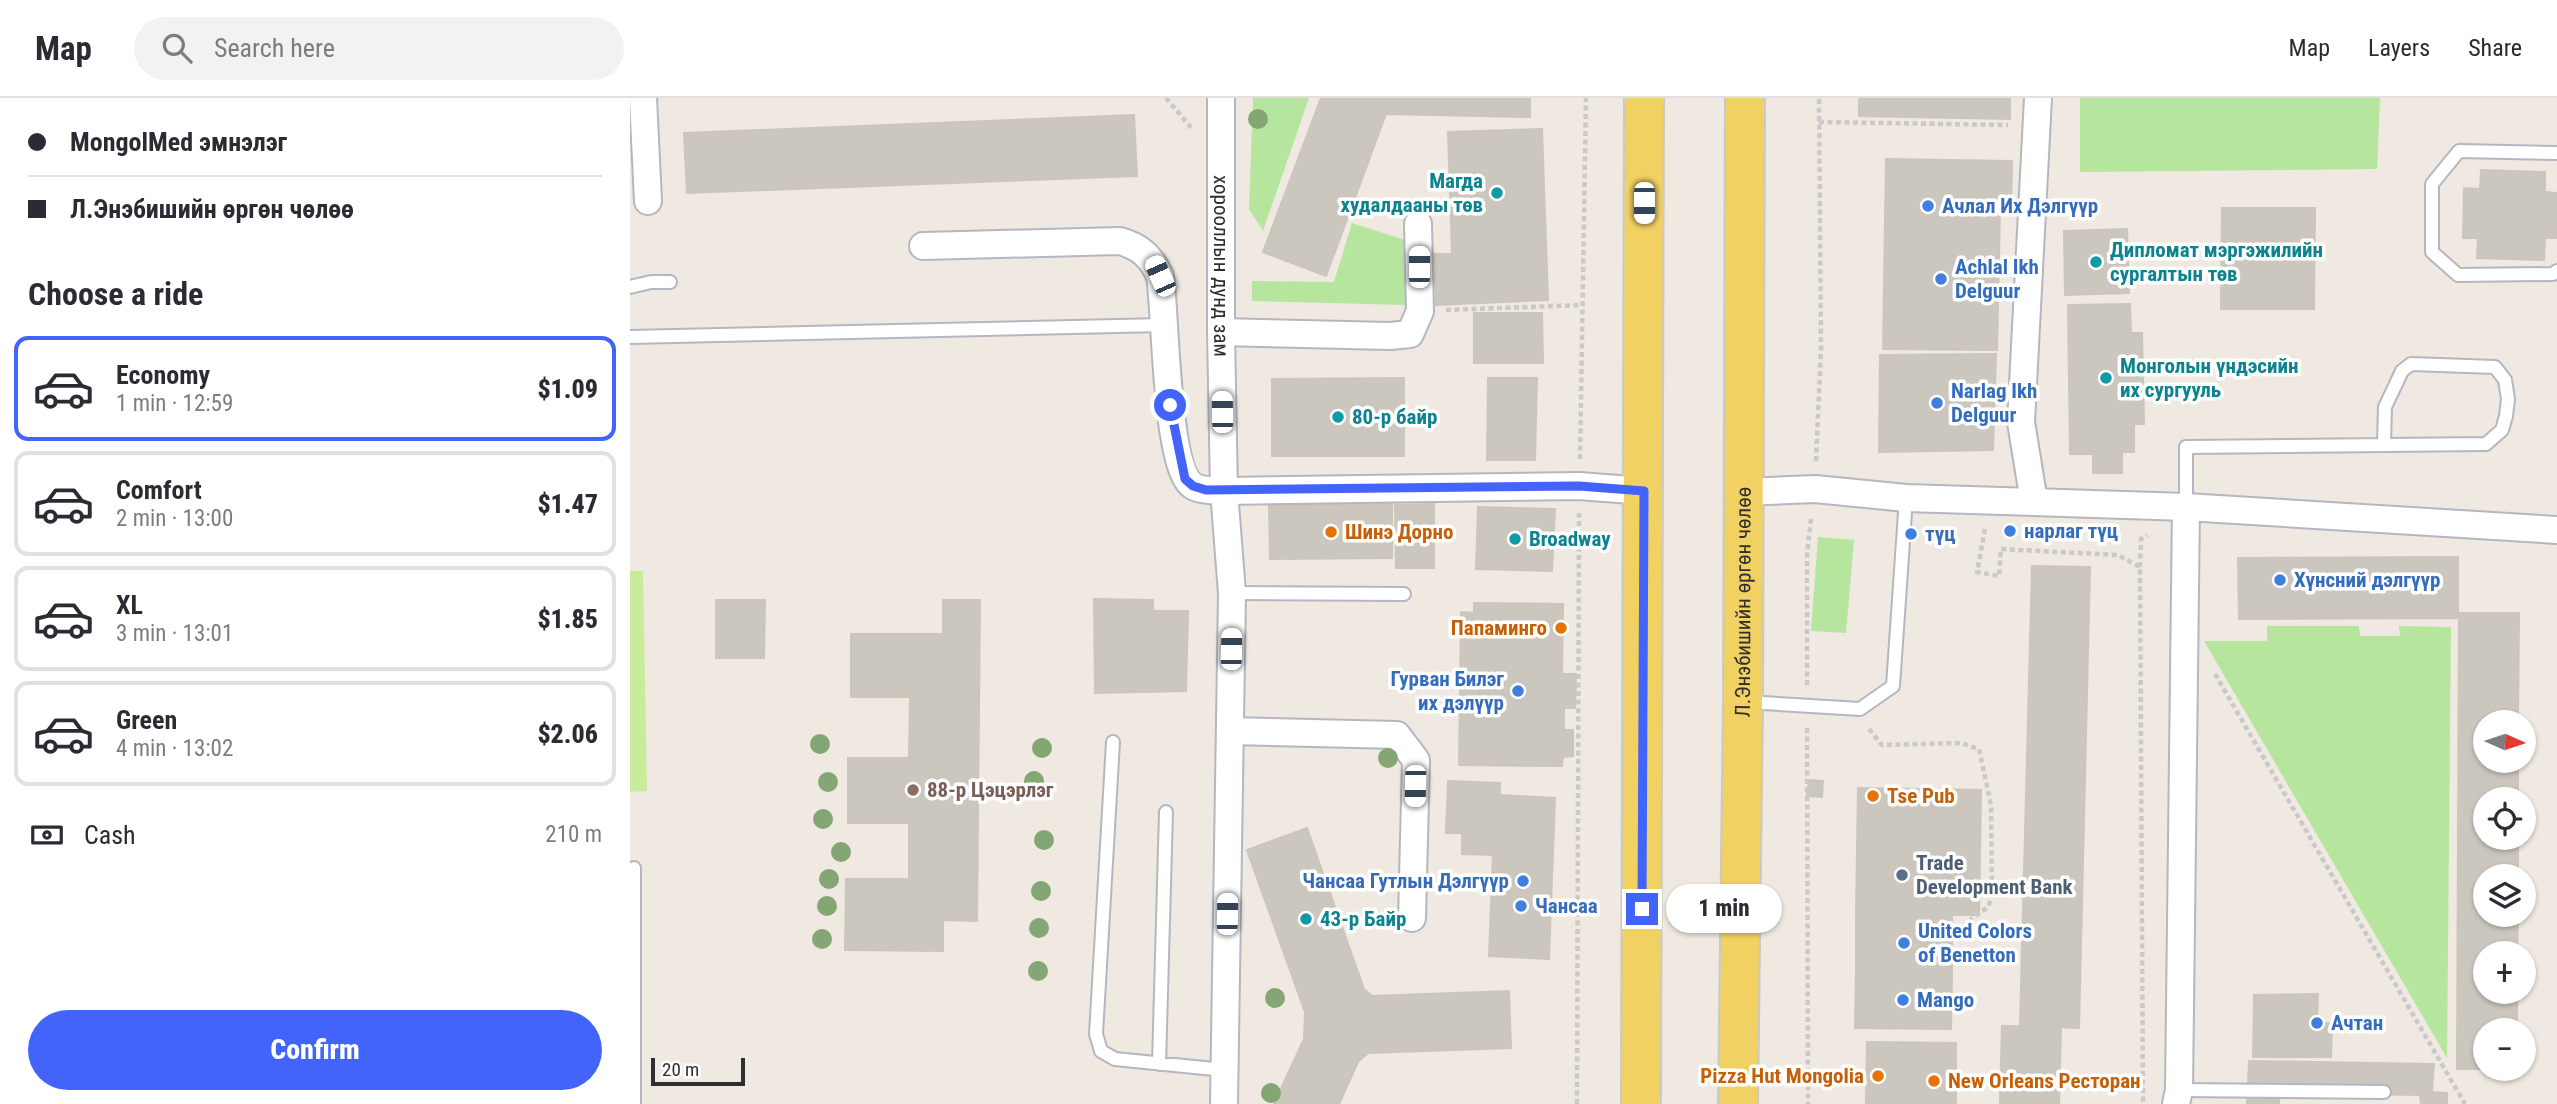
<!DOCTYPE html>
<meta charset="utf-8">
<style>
body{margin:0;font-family:"Roboto Condensed",sans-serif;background:#f2f2f3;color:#2b2b33;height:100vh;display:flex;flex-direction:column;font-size:26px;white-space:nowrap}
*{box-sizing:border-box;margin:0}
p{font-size:23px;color:#7c7c81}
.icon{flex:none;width:38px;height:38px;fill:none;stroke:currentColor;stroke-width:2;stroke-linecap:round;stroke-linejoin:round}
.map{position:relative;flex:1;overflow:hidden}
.side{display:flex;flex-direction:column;background:#fff;width:630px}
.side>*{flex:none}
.hud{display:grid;align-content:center;height:154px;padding:0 28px;background:#fff}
.needle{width:46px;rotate:93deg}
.controls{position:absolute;left:1843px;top:612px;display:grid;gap:14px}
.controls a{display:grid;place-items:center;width:63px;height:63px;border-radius:50%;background:#fff;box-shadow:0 2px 5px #0004;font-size:35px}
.scale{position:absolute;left:21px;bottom:18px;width:94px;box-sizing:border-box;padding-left:7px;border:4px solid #2e2e2e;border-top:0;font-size:19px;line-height:24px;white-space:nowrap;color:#2e2e2e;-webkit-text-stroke:5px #fff;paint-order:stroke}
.end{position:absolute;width:32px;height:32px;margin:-16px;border:9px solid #4264fb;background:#fff;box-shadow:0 0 0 4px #fff}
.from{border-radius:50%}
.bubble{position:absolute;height:49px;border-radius:24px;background:#fff;box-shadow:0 2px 5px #0004;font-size:23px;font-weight:800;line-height:49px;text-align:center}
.car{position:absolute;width:21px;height:42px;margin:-21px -10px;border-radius:9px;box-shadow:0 0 5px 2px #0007;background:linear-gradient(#fff 24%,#345 0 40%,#fff 0 76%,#345 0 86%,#fff 0)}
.hud b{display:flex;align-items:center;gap:24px;height:66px;font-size:26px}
.hud b+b{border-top:2px solid #e1e1e2}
.hud i{width:18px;height:18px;background:#2b2b33}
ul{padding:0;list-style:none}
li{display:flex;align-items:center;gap:21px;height:105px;margin:0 14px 10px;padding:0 14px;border:4px solid #e1e1e2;border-radius:14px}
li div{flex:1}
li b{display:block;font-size:26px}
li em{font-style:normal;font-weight:800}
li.current{border-color:#4264fb}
li>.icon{width:63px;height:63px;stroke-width:1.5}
h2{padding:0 28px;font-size:32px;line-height:84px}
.pay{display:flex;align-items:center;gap:18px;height:77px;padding:0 28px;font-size:26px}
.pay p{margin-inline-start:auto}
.cta{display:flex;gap:14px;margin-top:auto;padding:14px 28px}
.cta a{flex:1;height:80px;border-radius:42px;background:#4264fb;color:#fff;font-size:28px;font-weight:800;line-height:80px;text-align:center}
header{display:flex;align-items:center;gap:42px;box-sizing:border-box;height:98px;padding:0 35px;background:#fff;border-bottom:2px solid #e1e1e2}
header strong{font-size:33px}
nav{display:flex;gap:38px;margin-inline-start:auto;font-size:24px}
.search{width:490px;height:63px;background:#f2f2f3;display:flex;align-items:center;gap:18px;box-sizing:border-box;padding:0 24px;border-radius:38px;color:#7c7c81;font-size:26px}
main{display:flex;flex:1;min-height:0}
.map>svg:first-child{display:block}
.green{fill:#b6e59e}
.pitch{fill:#c9ec9a}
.building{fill:#cbc7bf;stroke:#cbc5ba;stroke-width:2}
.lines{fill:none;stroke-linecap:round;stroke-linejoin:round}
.lane-casing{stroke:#b4b7c1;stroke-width:16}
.street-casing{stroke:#b4b7c1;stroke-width:30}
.primary-casing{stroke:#c9c9c9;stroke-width:42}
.path{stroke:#c9c9c9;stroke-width:4.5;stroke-dasharray:5 3.5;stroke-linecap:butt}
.lane{stroke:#fff;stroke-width:12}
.street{stroke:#fff;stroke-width:26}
.primary{stroke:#f2d163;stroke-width:38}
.tree{fill:#84a574}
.route{stroke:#4264fb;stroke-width:9}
.culture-dot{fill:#0f9aa8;stroke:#fff;stroke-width:2.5}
.shop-dot{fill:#3f7fe0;stroke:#fff;stroke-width:2.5}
.food-dot{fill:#e8710a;stroke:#fff;stroke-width:2.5}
.education-dot{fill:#8d6e63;stroke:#fff;stroke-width:2.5}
.service-dot{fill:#5c6f8a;stroke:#fff;stroke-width:2.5}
.labels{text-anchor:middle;stroke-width:7;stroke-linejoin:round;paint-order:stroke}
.culture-label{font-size:21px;font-weight:bold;fill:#0d838f;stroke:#fff;text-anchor:start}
.shop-label{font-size:21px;font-weight:bold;fill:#366cbe;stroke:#fff;text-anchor:start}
.street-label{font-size:21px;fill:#2e2e2e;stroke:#fff}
.food-label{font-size:21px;font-weight:bold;fill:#c56008;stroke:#fff;text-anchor:start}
.education-label{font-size:21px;font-weight:bold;fill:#785e54;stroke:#fff;text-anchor:start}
.service-label{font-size:21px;font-weight:bold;fill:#4e5e75;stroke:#fff;text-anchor:start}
</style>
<header>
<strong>Map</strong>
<div class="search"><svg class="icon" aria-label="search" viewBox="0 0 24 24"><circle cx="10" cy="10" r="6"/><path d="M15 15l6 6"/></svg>Search here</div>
<nav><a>Map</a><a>Layers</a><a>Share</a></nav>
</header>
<main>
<section class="side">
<div class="hud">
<b><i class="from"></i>MongolMed эмнэлэг</b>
<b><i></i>Л.Энэбишийн өргөн чөлөө</b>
</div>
<h2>Choose a ride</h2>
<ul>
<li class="current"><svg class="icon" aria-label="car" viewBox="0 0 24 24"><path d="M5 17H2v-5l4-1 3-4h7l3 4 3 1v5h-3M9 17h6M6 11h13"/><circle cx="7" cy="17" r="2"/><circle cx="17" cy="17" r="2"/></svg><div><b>Economy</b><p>1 min · 12:59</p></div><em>$1.09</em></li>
<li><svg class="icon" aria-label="car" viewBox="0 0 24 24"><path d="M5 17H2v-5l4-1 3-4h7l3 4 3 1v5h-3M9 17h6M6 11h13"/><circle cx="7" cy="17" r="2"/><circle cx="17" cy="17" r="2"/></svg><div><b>Comfort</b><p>2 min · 13:00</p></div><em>$1.47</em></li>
<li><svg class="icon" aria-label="car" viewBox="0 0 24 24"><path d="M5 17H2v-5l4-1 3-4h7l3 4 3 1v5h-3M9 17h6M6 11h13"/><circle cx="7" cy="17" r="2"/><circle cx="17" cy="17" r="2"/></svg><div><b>XL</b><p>3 min · 13:01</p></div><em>$1.85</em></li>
<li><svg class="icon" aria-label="car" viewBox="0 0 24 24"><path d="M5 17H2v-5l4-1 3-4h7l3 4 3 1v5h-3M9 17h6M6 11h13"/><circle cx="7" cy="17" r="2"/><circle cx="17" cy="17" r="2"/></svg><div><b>Green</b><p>4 min · 13:02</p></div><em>$2.06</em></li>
</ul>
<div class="pay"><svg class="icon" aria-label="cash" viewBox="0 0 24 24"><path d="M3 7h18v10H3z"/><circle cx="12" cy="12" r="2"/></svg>Cash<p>210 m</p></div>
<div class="cta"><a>Confirm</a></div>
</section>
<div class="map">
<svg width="1927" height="1006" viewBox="0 0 1927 1006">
<rect width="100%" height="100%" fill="#efe9e1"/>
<!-- green -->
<path class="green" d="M623 0H679L633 133 619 111Z
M1450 0H1750L1747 71 1450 74Z
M722 125 778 143 777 207 622 203V183L704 184Z
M1188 439 1224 442 1216 535 1181 533Z
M1637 528H1729L1730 538H1770L1769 528 1821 529 1817 960 1574 543H1637Z"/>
<!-- pitch -->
<path class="pitch" d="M0 473H13L17 693 0 694Z"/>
<!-- building -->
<path class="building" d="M691 0H900V19L756 16 696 178 633 154Z
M1229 0H1380V21L1229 18Z
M504 17 507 78 57 95 54 35Z
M912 31 918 202 806 207 804 156H822L818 34Z
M1256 61 1382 63 1381 111H1370L1367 252 1253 251Z
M1851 72 1915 74V94L1927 95V140H1915L1914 162 1847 160 1848 140H1833L1834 90 1850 91Z
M1592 110H1685L1684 211H1591Z
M1497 131 1499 195 1435 197 1434 133Z
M1500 206 1501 235H1512L1514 326H1504V354H1492V375H1463V356H1440L1438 207Z
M844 215H912L913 265H844Z
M1366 256 1363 352 1249 354 1250 257Z
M774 280V358H642V281Z
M858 280H907L905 362H857Z
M762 406V460L640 461 639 407Z
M804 406V470H766L765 407Z
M848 409 925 411 922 473 846 471Z
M1828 459V520L1609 521 1608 460Z
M1402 468 1460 469 1449 930 1390 928Z
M464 501 523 502V513H558L556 593 465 595Z
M86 502H135L134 560H86Z
M313 502H350L347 823 313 822V853L215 852 216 781H279V725H218V660H279L280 599H221V536H313Z
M844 505 933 506 932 576H946L945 610H934V632H943V658L933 659 932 668 829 667 831 514 844 515Z
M1829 515H1889L1888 625H1855V663H1888V702H1855V740H1888V779H1855V817H1888L1887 856H1855V894H1887V933H1855V971H1827Z
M1179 682 1193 683 1192 699 1177 698Z
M818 683 870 685V697L925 700 919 861 859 858 863 757 832 756V735H816Z
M1228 690 1351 692 1349 817 1226 816Z
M677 730 734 891 742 898 879 893 881 950 738 955 728 964 709 1006H644L674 941 675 914 617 752Z
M1226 816 1322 817V874L1226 873Z
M1226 873 1322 874 1321 931 1225 930Z
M1688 896 1687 925H1702L1701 959H1623L1624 897Z
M1372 928 1431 929 1429 1006H1370Z
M1237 944 1326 945V1006H1236Z
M1619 963 1804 966 1802 994 1817 995V1006H1791L1790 997 1649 995V1006H1617Z"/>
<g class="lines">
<defs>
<path id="lane" d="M1927 55 1829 53 1802 86V154L1828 177 1923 176 1927 173
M0 189 21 184H40
M0 239 533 227
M1556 409V349L1856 346 1872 332 1876 318 1878 301 1875 282 1865 269 1781 266 1772 273 1755 309 1754 346
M602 495 774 496
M1116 604 1230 611 1263 588 1276 400
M483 644 466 936 471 953 485 961 594 972
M529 966 536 714
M1549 992 1754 994
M4 1006V770"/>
<g id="street">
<path d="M13 0 18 103"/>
<path id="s1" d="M591 0V234L594 393 602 495 594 1006"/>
<path d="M293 148 490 143C511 149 521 159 530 178 536 214 535 370 563 388 571 393 584 392 594 393L949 388 1014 393"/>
<path d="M591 234 760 238 780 236 790 213 788 126"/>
<path d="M1113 394 1185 391 1276 400 1556 409 1927 432"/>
<path d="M1404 404 1391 324 1408 0"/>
<path d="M600 633 767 637 786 662 782 820"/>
<path d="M1546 1006 1549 992 1556 409"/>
</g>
<g id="primary">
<path d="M1011 1006 1014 0"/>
<path id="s2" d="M1108 1006 1113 604 1115 0"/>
</g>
</defs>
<!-- lane casing -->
<use href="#lane" class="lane-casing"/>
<!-- street casing -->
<use href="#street" class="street-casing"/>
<!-- primary casing -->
<use href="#primary" class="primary-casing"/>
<!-- path -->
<path class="path" d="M536 0 563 32
M1189 24 1378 27
M816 212 952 207
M950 361 956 0
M1186 363 1191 251 1189 0
M1355 431 1347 474 1369 478 1371 451 1488 457 1510 469 1513 1006
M1510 469 1511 441 1517 437
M1585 576 1835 1006
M1177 587V456L1181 421
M1177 630 1178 1006
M1239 631 1252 647 1331 645 1349 651 1361 707 1362 798 1358 809 1340 822
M947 1006 949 415"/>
<!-- lane -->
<use href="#lane" class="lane"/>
<!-- street -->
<use href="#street" class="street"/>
<!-- primary -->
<use href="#primary" class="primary"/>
</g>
<!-- trees -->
<g class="tree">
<circle cx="628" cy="21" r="10"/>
<circle cx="190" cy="646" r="10"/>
<circle cx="412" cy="650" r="10"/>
<circle cx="758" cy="660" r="10"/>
<circle cx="404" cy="683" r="10"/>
<circle cx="198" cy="684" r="10"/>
<circle cx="193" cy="721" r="10"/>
<circle cx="414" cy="742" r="10"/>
<circle cx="211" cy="754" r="10"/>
<circle cx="199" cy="781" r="10"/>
<circle cx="411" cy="793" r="10"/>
<circle cx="197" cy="808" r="10"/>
<circle cx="409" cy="830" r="10"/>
<circle cx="192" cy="841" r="10"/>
<circle cx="408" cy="873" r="10"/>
<circle cx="645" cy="900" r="10"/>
<circle cx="641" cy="995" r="10"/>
</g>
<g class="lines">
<!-- route -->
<path class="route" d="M540 307 555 381 563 388 576 392 949 388 1014 393 1012 811"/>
</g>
<!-- markers -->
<g class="culture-dot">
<circle cx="867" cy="95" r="7"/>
<circle cx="1466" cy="164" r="7"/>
<circle cx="1476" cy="280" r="7"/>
<circle cx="708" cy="319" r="7"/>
<circle cx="885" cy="441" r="7"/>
<circle cx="676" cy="821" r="7"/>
</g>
<g class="shop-dot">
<circle cx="1298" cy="108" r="7"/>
<circle cx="1311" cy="181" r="7"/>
<circle cx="1307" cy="305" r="7"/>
<circle cx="1380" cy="433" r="7"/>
<circle cx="1281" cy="436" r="7"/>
<circle cx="1650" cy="482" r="7"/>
<circle cx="888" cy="593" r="7"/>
<circle cx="893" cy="783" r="7"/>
<circle cx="891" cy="808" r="7"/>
<circle cx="1274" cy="845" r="7"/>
<circle cx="1273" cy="902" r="7"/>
<circle cx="1687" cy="925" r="7"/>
</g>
<g class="food-dot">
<circle cx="701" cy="434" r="7"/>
<circle cx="931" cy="530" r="7"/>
<circle cx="1243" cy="698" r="7"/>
<circle cx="1248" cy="978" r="7"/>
<circle cx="1304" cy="983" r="7"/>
</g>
<circle class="education-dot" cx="283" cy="692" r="7"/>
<circle class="service-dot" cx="1272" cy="777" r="7"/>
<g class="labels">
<!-- culture labels -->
<g class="culture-label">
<text x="853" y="90" text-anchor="end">Магда<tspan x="853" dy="24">худалдааны төв</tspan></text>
<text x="1480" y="159">Дипломат мэргэжилийн<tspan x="1480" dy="24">сургалтын төв</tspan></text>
<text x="1490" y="275">Монголын үндэсийн<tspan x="1490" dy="24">их сургууль</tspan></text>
<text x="722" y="326">80-р байр</text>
<text x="899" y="448">Broadway</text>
<text x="690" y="828">43-р Байр</text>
</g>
<!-- shop labels -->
<g class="shop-label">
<text x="1312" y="115">Ачлал Их Дэлгүүр</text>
<text x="1325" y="176">Achlal Ikh<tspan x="1325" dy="24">Delguur</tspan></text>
<text x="1321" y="300">Narlag Ikh<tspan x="1321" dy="24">Delguur</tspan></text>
<text x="1394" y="440">нарлаг түц</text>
<text x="1295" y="443">түц</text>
<text x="1664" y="489">Хүнсний дэлгүүр</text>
<text x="874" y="588" text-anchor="end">Гурван Билэг<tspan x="874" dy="24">их дэлүүр</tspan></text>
<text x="879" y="790" text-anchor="end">Чансаа Гутлын Дэлгүүр</text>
<text x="905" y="815">Чансаа</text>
<text x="1288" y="840">United Colors<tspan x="1288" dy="24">of Benetton</tspan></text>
<text x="1287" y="909">Mango</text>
<text x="1701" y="932">Ачтан</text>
</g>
<!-- street labels -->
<g class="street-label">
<text dy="7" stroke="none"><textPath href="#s1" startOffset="168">хорооллын дунд зам</textPath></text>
<text dy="7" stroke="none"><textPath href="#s2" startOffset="502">Л.Энэбишийн өргөн чөлөө</textPath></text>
</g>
<!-- food labels -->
<g class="food-label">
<text x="715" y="441">Шинэ Дорно</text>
<text x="917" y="537" text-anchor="end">Папаминго</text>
<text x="1257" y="705">Tse Pub</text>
<text x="1234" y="985" text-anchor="end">Pizza Hut Mongolia</text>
<text x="1318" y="990">New Orleans Ресторан</text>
</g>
<!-- education labels -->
<g class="education-label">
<text x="297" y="699">88-р Цэцэрлэг</text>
</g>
<!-- service labels -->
<g class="service-label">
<text x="1286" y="772">Trade<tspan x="1286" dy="24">Development Bank</tspan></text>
</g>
</g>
</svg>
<div class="controls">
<a><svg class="needle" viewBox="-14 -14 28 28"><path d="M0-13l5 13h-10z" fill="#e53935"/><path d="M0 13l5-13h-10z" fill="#7c7c81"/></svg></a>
<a><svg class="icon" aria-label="locate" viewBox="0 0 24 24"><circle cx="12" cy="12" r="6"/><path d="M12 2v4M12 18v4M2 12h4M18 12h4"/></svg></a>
<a><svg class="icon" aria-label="layers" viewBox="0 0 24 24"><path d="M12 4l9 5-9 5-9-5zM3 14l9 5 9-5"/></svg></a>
<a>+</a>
<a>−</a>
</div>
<div class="scale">20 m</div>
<i class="end from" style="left:540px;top:307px"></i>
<i class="end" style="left:1012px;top:811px"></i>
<div class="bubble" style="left:1036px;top:786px;width:116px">1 min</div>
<i class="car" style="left:1014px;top:105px;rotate:180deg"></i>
<i class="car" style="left:789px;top:169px;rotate:0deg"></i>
<i class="car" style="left:530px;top:178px;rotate:336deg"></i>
<i class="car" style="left:592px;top:314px;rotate:359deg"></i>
<i class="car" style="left:601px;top:551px;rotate:1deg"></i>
<i class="car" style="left:785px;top:688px;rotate:181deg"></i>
<i class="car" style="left:597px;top:816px;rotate:1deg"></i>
</div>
</main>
